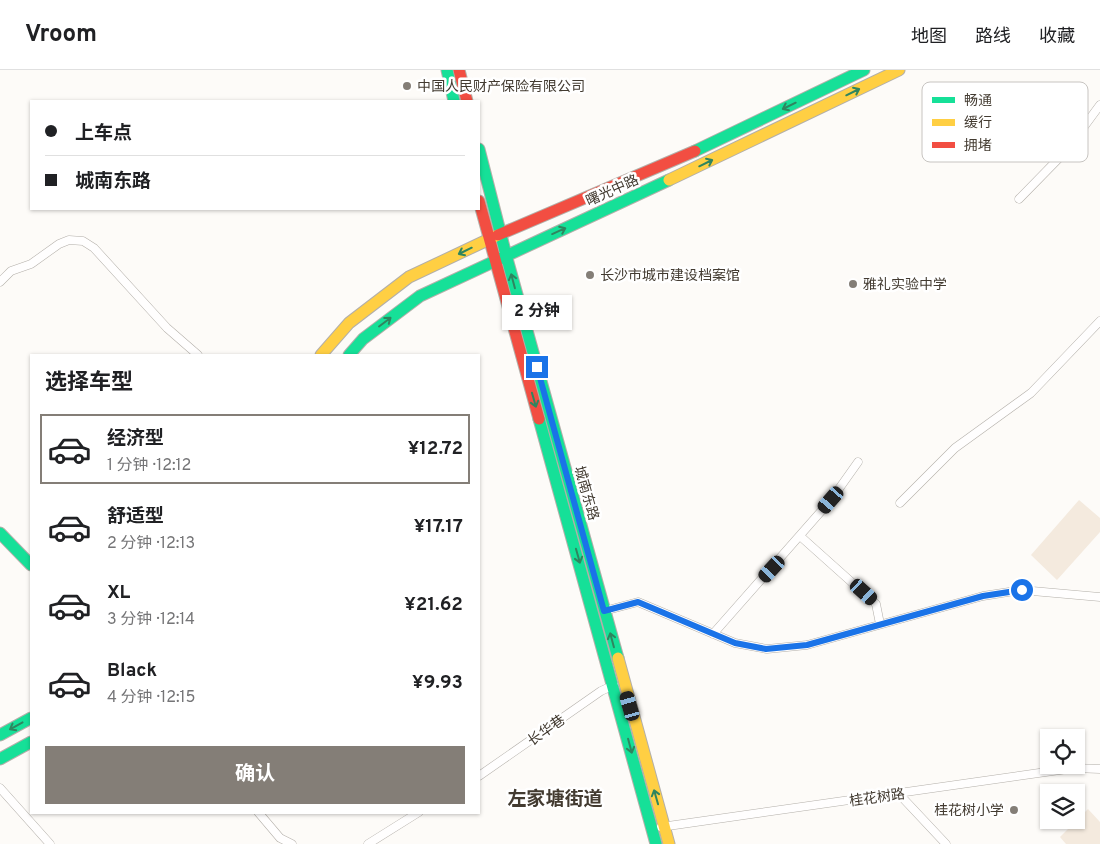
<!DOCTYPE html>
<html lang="zh">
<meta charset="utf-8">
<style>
body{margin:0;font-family:Overpass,"Noto Sans SC",sans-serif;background:#f6f6f6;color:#202124;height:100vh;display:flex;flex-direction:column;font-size:19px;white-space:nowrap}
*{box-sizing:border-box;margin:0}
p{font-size:16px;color:#757577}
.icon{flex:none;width:28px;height:28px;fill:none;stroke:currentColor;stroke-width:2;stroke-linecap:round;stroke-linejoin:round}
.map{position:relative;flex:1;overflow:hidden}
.side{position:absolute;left:30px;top:284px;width:450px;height:460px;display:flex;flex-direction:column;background:#fff;border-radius:0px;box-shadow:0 1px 4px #0004}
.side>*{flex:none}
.guide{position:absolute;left:30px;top:30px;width:450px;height:110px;border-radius:0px;box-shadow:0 1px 4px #0004;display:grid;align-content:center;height:110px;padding:0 15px;background:#fff}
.tools{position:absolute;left:1040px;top:659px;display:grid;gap:10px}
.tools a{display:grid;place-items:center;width:45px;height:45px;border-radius:0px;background:#fff;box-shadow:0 1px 4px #0004;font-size:25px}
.end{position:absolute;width:22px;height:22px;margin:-11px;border:6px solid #1a73e8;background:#fff;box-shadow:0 0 0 2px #fff}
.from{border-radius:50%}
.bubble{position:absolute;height:35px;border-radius:0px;background:#fff;box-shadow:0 1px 4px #0004;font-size:16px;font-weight:700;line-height:35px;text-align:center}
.car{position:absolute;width:15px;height:30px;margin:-15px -8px;border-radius:6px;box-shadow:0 0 4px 1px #0007;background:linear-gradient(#222 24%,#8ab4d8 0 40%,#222 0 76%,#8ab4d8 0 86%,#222 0)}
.guide b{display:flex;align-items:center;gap:18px;height:48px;font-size:19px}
.guide b+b{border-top:1px solid #e0e0e0}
.guide i{width:12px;height:12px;background:#202124}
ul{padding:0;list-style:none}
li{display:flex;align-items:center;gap:15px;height:70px;margin:0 10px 8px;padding:0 5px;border:2px solid transparent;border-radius:0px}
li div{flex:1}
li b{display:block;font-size:19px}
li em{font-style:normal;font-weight:700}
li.active{border-color:#847e77}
li>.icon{width:45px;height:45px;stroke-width:1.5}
h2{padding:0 15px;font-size:22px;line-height:60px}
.button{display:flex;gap:10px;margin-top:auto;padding:10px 15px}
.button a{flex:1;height:58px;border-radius:0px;background:#847e77;color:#fff;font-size:20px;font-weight:700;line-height:58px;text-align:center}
header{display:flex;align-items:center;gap:30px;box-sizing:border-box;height:70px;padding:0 25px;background:#fff;border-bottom:1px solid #e0e0e0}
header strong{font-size:24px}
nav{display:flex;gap:28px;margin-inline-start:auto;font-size:18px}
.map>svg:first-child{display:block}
.green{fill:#f4eade}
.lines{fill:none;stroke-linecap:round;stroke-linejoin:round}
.street-casing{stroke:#b3afa9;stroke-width:9}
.fast-casing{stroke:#b3afa9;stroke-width:13}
.slow-casing{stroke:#b3afa9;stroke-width:13}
.jam-casing{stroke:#b3afa9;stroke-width:13}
.street{stroke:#fffefe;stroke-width:8}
.fast{stroke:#16e098;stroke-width:11}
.slow{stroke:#ffcf43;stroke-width:11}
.jam{stroke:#f24e42;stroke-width:11}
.oneway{stroke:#2f855f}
.route{stroke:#1a73e8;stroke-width:6}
.poi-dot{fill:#847e77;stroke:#fff;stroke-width:2}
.labels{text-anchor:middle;stroke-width:5;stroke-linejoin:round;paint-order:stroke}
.poi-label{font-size:14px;fill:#433b31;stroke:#fff;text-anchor:start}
.street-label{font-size:14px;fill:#433b31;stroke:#fff}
.district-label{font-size:19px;font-weight:bold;fill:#433b31;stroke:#fff}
.key{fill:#fff;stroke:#c7c4c1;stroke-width:1}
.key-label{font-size:14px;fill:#433b31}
</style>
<header>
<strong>Vroom</strong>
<nav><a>地图</a><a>路线</a><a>收藏</a></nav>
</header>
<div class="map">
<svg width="1100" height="774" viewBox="0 0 1100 774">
<rect width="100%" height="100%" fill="#fdfbf8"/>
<!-- green -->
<path class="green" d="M1079 430 1100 448V462L1057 510 1031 485Z
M1088 739 1100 752V774H1066L1060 767Z"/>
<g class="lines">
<defs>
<path id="street" d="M1019 129 1066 81 1100 35
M0 212 11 201 31 194 59 174 69 170 83 171 94 178 167 258 198 285
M900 433 955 378 1031 323 1100 251
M800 466 876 534 880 554
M604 541 638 532 735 573 767 579 807 575 983 526 1021 520 1100 527
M713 564 831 430 858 392
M479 706 601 621 614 615
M0 718 50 774
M899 724 946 774
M258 742 280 768 292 774
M661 757 1074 698 1100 699
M368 774 419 742"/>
<path id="fast" d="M447 0 454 31
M479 79 506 185 618 588
M695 81 864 0
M349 285 363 269 420 226 669 110
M539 349 656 774
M0 463 31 495
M0 665 31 648
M0 689 31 672"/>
<path id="slow" d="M669 110 899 0
M321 285 349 253 409 207 498 165
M618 588 669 774"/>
<path id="jam" d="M459 0 467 31
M479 131 539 349
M498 165 695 81"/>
</defs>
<!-- street casing -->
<use href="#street" class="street-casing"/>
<!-- fast casing -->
<use href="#fast" class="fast-casing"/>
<!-- slow casing -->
<use href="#slow" class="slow-casing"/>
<!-- jam casing -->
<use href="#jam" class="jam-casing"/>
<!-- street -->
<use href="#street" class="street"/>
<!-- fast -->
<use href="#fast" class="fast"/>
<!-- slow -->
<use href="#slow" class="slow"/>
<!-- jam -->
<use href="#jam" class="jam"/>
</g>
<!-- one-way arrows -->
<defs><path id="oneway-shaft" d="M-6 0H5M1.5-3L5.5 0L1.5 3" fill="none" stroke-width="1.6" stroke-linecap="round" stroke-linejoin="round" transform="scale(1.25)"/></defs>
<g class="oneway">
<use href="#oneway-shaft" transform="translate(853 22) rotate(-26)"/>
<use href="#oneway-shaft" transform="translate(789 36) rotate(154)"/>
<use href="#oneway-shaft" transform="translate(706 93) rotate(-26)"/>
<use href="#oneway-shaft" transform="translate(559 161) rotate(-24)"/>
<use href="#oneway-shaft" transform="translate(465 181) rotate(154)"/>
<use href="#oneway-shaft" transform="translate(513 211) rotate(-105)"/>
<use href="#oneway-shaft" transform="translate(385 252) rotate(-37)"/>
<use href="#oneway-shaft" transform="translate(534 330) rotate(74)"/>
<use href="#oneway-shaft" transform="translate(578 486) rotate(74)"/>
<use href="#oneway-shaft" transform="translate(612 570) rotate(-105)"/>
<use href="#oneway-shaft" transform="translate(16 656) rotate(151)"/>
<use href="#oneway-shaft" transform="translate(630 676) rotate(75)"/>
<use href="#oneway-shaft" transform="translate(656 727) rotate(-106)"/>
</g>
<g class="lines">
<!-- route -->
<path class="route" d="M537 297 604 541 638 532 735 573 766 579 807 575 983 526 1022 520"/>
</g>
<!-- markers -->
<g class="poi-dot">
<circle cx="407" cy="16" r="5"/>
<circle cx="590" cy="205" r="5"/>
<circle cx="853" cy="214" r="5"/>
<circle cx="1014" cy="740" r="5"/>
</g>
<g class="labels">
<!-- poi labels -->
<g class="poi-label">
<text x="417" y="21">中国人民财产保险有限公司</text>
<text x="600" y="210">长沙市城市建设档案馆</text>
<text x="863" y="219">雅礼实验中学</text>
<text x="1004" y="745" text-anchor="end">桂花树小学</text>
</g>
<!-- street labels -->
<g class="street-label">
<text transform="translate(612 120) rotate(-24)" y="5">曙光中路</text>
<text transform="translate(587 423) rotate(74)" y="5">城南东路</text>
<text transform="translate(546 660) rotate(-35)" y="5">长华巷</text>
<text transform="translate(877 727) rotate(-8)" y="5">桂花树路</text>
</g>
<!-- district labels -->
<g class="district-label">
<text x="555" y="735">左家塘街道</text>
</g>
</g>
<!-- legend -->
<rect x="922" y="12" width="166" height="80" rx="8" class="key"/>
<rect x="932" y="27" width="23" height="6" fill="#16e098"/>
<rect x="932" y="49" width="23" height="7" fill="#ffcf43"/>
<rect x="932" y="72" width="23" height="6" fill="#f24e42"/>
<g class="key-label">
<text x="964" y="35">畅通</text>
<text x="964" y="57">缓行</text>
<text x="964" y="80">拥堵</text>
</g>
</svg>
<div class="tools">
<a><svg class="icon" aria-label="locate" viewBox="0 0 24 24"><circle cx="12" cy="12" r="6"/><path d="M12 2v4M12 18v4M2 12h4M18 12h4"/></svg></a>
<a><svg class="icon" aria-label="layers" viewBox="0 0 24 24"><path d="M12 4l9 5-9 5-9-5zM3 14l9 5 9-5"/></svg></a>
</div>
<i class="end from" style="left:1022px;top:520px"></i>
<i class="end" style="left:537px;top:297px"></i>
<div class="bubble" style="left:502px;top:225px;width:70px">2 分钟</div>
<i class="car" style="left:831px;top:430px;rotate:221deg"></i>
<i class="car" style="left:772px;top:499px;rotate:223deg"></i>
<i class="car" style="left:864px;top:522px;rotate:132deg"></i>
<i class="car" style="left:630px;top:636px;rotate:344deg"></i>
<div class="guide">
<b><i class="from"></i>上车点</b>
<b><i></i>城南东路</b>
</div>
<section class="side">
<h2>选择车型</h2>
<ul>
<li class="active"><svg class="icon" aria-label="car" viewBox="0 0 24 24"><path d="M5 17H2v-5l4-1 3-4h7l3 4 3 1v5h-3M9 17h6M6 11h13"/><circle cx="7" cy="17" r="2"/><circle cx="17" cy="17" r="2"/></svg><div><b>经济型</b><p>1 分钟 · 12:12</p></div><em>¥12.72</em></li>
<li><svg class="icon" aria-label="car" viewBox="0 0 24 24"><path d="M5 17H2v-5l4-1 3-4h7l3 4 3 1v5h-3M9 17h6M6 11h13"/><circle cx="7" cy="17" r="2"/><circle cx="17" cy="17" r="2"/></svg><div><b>舒适型</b><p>2 分钟 · 12:13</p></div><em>¥17.17</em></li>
<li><svg class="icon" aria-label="car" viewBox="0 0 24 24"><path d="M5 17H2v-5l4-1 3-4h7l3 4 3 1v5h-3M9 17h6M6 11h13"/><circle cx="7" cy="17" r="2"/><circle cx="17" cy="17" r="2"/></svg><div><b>XL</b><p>3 分钟 · 12:14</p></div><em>¥21.62</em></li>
<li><svg class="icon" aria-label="car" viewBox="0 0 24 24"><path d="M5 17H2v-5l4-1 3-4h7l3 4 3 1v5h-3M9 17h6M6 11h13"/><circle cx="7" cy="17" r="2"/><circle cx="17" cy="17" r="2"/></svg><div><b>Black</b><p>4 分钟 · 12:15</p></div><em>¥9.93</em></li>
</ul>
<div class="button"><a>确认</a></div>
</section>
</div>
